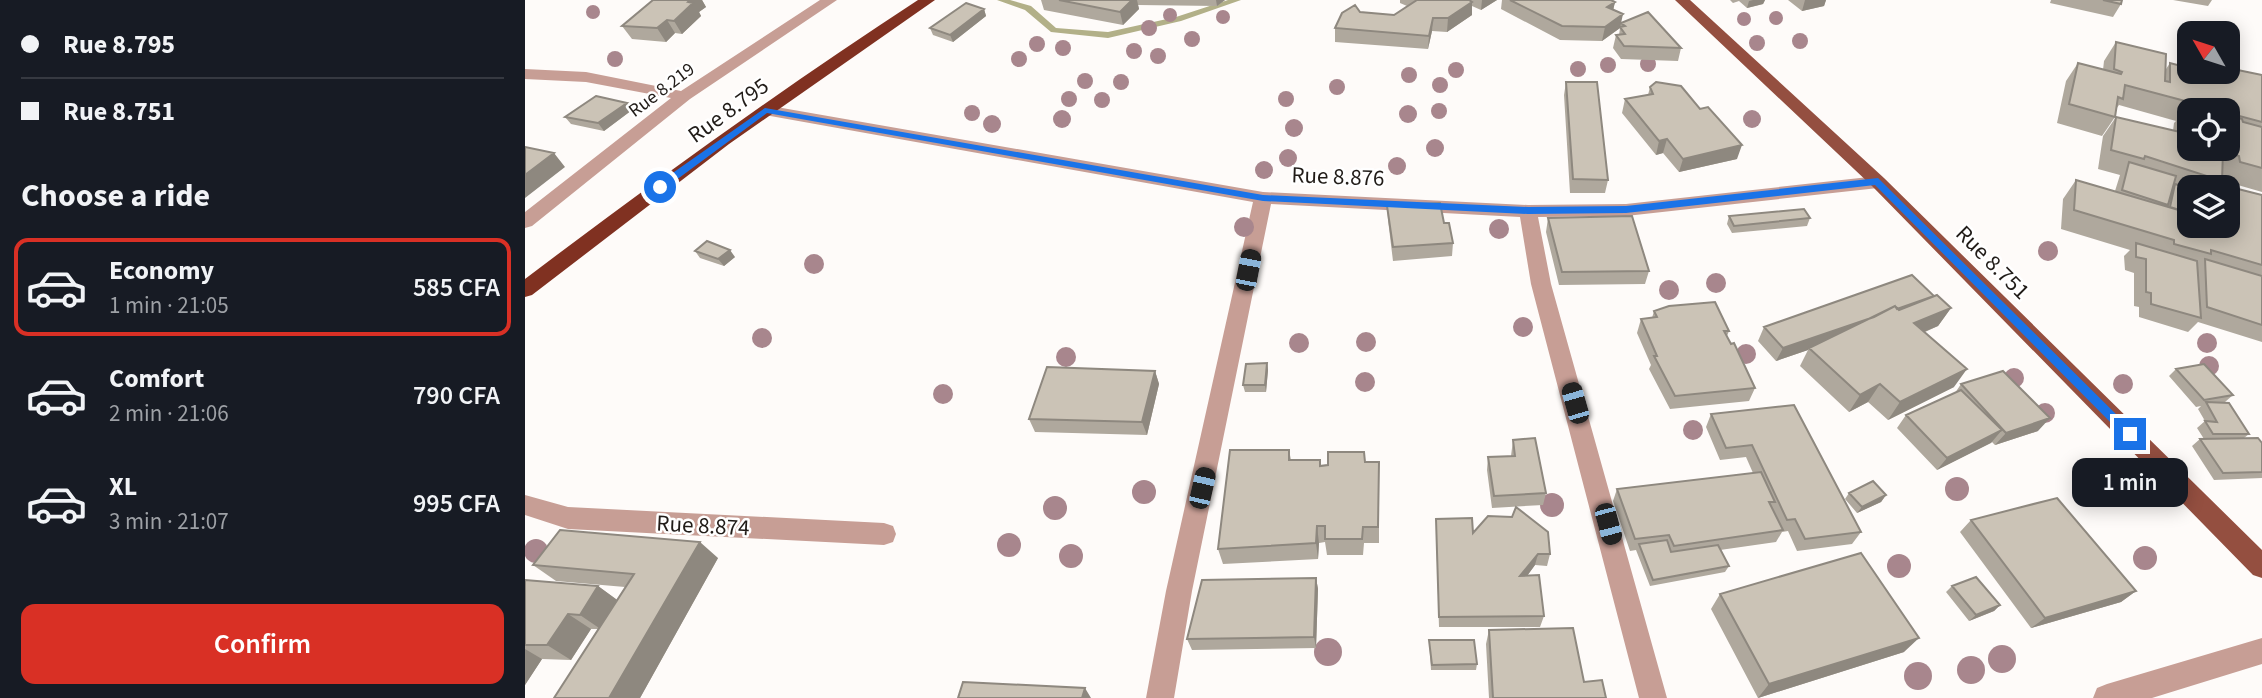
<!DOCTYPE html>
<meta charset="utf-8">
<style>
body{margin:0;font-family:"Source Sans 3",sans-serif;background:#242831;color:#f1f3f6;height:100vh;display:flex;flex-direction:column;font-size:26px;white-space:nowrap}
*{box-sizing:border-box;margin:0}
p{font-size:23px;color:#9ea1a6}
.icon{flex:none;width:38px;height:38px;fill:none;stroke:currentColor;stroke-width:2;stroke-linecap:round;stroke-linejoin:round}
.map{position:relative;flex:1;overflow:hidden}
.sheet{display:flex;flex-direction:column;background:#171b24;width:525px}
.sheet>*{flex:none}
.hud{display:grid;align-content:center;height:154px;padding:0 21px;background:#171b24}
.needle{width:46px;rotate:309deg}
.controls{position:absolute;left:1652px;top:21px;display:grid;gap:14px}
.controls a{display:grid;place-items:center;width:63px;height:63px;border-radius:14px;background:#171b24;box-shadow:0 4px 18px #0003;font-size:35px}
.end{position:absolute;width:32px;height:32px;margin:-16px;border:9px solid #1a73e8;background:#fff;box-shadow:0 0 0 4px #fff}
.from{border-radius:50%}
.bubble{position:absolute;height:49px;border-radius:14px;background:#171b24;box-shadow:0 4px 18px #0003;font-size:23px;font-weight:600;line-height:49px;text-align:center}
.car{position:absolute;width:21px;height:42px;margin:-21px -10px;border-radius:9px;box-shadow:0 0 5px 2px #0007;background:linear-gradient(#222 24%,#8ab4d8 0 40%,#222 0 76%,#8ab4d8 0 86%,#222 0)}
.hud b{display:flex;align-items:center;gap:24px;height:66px;font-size:26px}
.hud b+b{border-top:2px solid #363941}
.hud i{width:18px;height:18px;background:#f1f3f6}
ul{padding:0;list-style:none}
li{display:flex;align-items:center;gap:21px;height:98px;margin:0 14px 10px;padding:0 7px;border:4px solid transparent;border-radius:14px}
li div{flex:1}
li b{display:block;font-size:26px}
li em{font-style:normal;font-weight:600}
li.selected{border-color:#d93025}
li>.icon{width:63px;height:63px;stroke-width:1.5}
h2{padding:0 21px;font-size:32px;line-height:84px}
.cta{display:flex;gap:14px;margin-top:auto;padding:14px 21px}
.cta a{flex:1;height:80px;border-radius:14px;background:#d93025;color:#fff;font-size:28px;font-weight:600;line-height:80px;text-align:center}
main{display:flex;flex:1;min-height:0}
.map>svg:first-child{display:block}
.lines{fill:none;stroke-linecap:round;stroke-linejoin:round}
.stream{fill:#b2b088;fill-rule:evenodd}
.minor{fill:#c79e95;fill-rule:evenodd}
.major{fill:#944f40;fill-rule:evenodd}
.highway{fill:#803121;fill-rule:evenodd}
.tree{fill:#a8868d}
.wall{fill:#afa89d;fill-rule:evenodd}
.shaded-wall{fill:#8e887f}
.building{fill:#cbc3b6;stroke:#8e887f;stroke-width:2}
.route{fill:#1a73e8}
.labels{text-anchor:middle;stroke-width:5;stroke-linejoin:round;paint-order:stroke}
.far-street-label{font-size:19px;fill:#211c18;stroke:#fff}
.street-label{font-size:23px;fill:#211c18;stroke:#fff}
</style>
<main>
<section class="sheet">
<div class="hud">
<b><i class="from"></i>Rue 8.795</b>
<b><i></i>Rue 8.751</b>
</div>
<h2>Choose a ride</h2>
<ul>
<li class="selected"><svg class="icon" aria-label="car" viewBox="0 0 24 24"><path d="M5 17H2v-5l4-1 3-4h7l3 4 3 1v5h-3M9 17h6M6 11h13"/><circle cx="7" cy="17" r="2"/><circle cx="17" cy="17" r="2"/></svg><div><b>Economy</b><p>1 min · 21:05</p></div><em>585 CFA</em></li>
<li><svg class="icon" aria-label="car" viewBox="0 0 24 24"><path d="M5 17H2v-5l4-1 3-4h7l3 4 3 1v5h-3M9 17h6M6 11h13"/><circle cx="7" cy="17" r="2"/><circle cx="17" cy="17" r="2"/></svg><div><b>Comfort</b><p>2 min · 21:06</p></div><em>790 CFA</em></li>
<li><svg class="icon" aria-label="car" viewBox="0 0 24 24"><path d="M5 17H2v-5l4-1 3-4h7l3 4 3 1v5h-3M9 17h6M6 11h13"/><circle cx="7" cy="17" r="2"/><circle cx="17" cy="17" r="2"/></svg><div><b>XL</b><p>3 min · 21:07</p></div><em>995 CFA</em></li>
</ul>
<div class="cta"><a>Confirm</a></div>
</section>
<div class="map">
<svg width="1737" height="698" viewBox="0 0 1737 698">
<rect width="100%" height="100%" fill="#fefbf9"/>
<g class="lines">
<!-- stream -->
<path class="stream" d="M472 0H485L506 6 531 28 583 32 651 17 703 0H716L656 21 583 38 526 32 500 10Z"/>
<!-- minor -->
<path class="minor" d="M295 0H312L165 99 7 226 0 228V212L146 98 61 82 0 79V69L61 72 156 91Z
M240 105 738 192 1003 205 1101 204 1353 176 1362 182 1353 188 1101 216 1013 217 1026 284 1142 698H1114L1006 284 995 217 746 204 667 591 649 698H621L641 591 728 202 234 114 232 110Z
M0 495 43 507 359 523 368 526 371 534 368 542 359 545 43 529 0 515Z
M1737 638V664L1627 698H1568L1572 688 1582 684Z"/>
<!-- major -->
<path class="major" d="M1150 0H1165L1359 178 1737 550V578L1728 575 1347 186Z"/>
<!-- highway -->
<path class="highway" d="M393 0H410L204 144 7 295 0 297V279C128 182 258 88 393 0Z"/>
</g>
<!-- trees -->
<g class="tree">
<circle cx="68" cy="12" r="7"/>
<circle cx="645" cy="15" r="7"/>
<circle cx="698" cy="17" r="7"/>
<circle cx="1251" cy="18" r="7"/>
<circle cx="1219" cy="19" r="7"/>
<circle cx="624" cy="28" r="8"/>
<circle cx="667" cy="39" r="8"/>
<circle cx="1275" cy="41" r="8"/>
<circle cx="1232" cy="43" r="8"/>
<circle cx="512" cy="44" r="8"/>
<circle cx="538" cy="48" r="8"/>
<circle cx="609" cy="51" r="8"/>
<circle cx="633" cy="56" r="8"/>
<circle cx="90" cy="59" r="8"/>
<circle cx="494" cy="59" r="8"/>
<circle cx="1123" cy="64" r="8"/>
<circle cx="1083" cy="65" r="8"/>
<circle cx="1053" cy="69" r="8"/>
<circle cx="931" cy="70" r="8"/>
<circle cx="884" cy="75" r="8"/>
<circle cx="560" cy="81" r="8"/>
<circle cx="596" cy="82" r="8"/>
<circle cx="915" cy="85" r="8"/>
<circle cx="812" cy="87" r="8"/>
<circle cx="544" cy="99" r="8"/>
<circle cx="761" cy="99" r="8"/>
<circle cx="577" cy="100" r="8"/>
<circle cx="914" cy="111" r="8"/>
<circle cx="447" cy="113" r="8"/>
<circle cx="883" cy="114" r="9"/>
<circle cx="537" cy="119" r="9"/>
<circle cx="1227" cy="119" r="9"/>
<circle cx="467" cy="124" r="9"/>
<circle cx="769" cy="128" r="9"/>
<circle cx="910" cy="148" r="9"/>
<circle cx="763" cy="158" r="9"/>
<circle cx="872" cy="166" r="9"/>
<circle cx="739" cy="170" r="9"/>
<circle cx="719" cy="227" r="10"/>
<circle cx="974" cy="229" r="10"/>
<circle cx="1523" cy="251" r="10"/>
<circle cx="289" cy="264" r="10"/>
<circle cx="1191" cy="283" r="10"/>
<circle cx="1144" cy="290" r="10"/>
<circle cx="998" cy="327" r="10"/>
<circle cx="237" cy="338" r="10"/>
<circle cx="841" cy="342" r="10"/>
<circle cx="774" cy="343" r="10"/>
<circle cx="1682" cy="343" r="10"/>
<circle cx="1221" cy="354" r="10"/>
<circle cx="541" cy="357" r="10"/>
<circle cx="1684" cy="366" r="10"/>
<circle cx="1489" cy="378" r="10"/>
<circle cx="840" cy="382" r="10"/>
<circle cx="1598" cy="384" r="10"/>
<circle cx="418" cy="394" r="10"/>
<circle cx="1520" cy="413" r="10"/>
<circle cx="1168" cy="430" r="10"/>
<circle cx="1432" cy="489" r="12"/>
<circle cx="619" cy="492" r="12"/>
<circle cx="1027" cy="505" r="12"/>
<circle cx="530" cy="508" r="12"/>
<circle cx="484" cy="545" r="12"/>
<circle cx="11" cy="551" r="12"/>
<circle cx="546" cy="556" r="12"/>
<circle cx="1620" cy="558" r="12"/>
<circle cx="1374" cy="566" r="12"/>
<circle cx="803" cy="652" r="14"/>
<circle cx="1477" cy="659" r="14"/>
<circle cx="1446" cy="670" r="14"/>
<circle cx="1393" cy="676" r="14"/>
</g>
<!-- wall -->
<path class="wall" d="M128 0H177L181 7 174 12 176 16 157 34 150 33 141 42 107 39 97 26Z
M516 0H700L692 6 613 5 614 9 598 25 519 10Z
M875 0H972L956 10 947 6V15L922 32 907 31 903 49 810 42V28L835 12 869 15 882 6 875 3Z
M977 0H1086L1090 2 1088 10 1097 23 1156 48 1153 61 1096 59 1088 48 1091 35H1094L1095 28 1077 41 1035 40 976 9Z
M1205 0H1240L1238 4 1222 8 1214 1 1208 3Z
M1263 0H1301L1299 6 1277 11Z
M1526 0H1597L1596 4 1588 17 1525 3Z
M1648 0H1687L1683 6Z
M459 9 461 16 428 42 408 35 405 28Z
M1591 42 1641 69 1645 63 1664 72 1737 75V192L1699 181 1697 174V181L1695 184 1737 195V342L1673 322 1663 332 1614 317V307L1609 306V273L1600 270 1599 256 1605 250 1536 229 1538 199 1551 180 1590 191 1595 175 1573 169 1578 136 1591 117 1648 131 1649 123 1651 121 1594 105 1591 109 1590 117 1577 136 1532 123 1541 81 1553 63 1578 70 1579 61ZM1664 110H1703V149ZM1664 187H1703V226H1664Z
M1041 82 1083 180 1080 193H1045L1039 95Z
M1125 87 1175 109 1212 159 1154 172 1138 153 1131 155 1097 113 1100 99 1123 95Z
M107 110 79 131 46 124 40 117Z
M862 206 919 223 928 243 927 256 868 261 863 220Z
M1204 216 1285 218 1282 226 1207 233 1202 224Z
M1023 218 1124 271 1120 284 1034 285 1021 232Z
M170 251 210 257 199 266 175 258Z
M1409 296 1426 308 1413 326 1400 332 1429 387 1363 420 1343 402 1324 412 1275 366 1283 350 1251 361 1233 341 1239 327Z
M1129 311 1204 331 1202 336 1230 388 1224 401 1145 409 1124 369 1126 365 1112 333 1116 319 1127 318Z
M742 363 743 370 741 392H720L718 385Z
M1651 369 1708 395 1700 402 1724 434 1719 438 1737 443V478L1689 480 1667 446 1675 439H1679L1672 428 1680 421 1673 409 1676 406 1671 407 1644 376Z
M630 371 634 384 622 435 510 432 504 419Z
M1436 384 1513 431 1470 445 1467 442 1412 470 1372 428 1381 415 1430 393Z
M1269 405 1336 532 1327 544 1272 551 1263 531 1257 532 1251 542 1195 550 1204 566 1200 572 1125 586 1111 550 1105 551 1088 501 1092 489 1228 473 1221 457 1195 460 1181 427 1186 414Z
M988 440 1021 493 1018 505 967 508 962 470 963 457 986 456Z
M764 450 766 460H795V465L854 462V543H839L838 555H802L800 542 794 543 793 559 698 564 693 549Z
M1324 493 1361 495 1356 502 1332 513 1320 499Z
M911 519 948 533 1025 554 1022 566 1010 565 1002 576 1019 616 1015 627H914L911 531Z
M1446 520 1611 591 1596 602 1506 628 1435 532Z
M193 558 115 698H29L73 629H66L46 660 17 659 0 685V580L73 586 92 600 100 587 31 581 8 565Z
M791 578 793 589 791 648 667 650 662 639Z
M1427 586 1475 605 1469 611 1444 621 1421 592Z
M1195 594 1379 652 1233 698 1186 609Z
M964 630 1059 682 1081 698H964L961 644Z
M904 640 952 664 951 670H906Z"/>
<!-- shaded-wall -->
<path class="shaded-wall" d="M165 0H177L181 7 174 12 176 16 157 34 149 21Z
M607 0H612L614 9 598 25 595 12Z
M691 0H700L692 6Z
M957 0H972L956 10Z
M1228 0H1240L1238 4 1222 8 1224 1Z
M1280 0H1301L1299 6 1277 11Z
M947 2V15L922 32 923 18Z
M1090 2 1087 15 1082 7Z
M459 9 461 16 428 42 425 35Z
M1098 14 1095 28 1077 41 1080 27Z
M908 18 907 31 903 49 904 36Z
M142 20 150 33 141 42 132 28Z
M102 103 107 110 79 131 73 123Z
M1142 139 1138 153 1131 155 1134 141Z
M1217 145 1212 159 1154 172 1158 159Z
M29 153 40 167 0 198V175Z
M205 250 210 257 199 266 193 259Z
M1409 296 1284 348 1283 350 1251 361 1258 348Z
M1426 308 1413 326 1377 341 1389 323Z
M742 363 743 370 741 392 740 385Z
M1442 369 1429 387 1363 420 1375 402Z
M630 371 634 384 622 435 617 422Z
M1355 384 1343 402 1324 412 1335 395Z
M1525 418 1513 431 1470 445 1481 433Z
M1477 430 1466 443 1412 470 1422 458Z
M1361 495 1356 502 1332 513 1337 507Z
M792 526 794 543 793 559 791 543Z
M175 542 193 558 115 698H84Z
M1013 554 1010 565 993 588 995 576Z
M791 578 793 589 791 648 789 637Z
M73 586 95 602 77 630 55 615Z
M1611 591 1596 602 1506 628 1520 618Z
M1475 605 1469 611 1444 621 1451 615Z
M43 614 66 629 46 660 22 645Z
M1394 638 1379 652 1233 698 1244 684Z
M0 649 17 659 0 685Z
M560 688 566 698H557Z"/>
<!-- building -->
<path class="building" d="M128 0H165L163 2 168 3 149 21 142 20 132 28 97 26Z
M534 0H607L595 12Z
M892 0H944L947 2 923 18H908L904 36 810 28 817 13 830 5 835 12 869 15Z
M985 0H1086L1090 2 1082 7 1098 14 1080 27 1037 26Z
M1578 0H1597L1596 4Z
M441 3 459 9 425 35 405 28Z
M1123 12 1156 48 1099 46 1091 35 1100 34 1095 27 1100 26 1096 23Z
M1591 42 1641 54 1640 81 1645 82V63L1664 68V72H1703V68L1737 75V122L1703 113V110H1694L1600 85 1598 99 1593 97 1590 117 1544 104 1553 63 1596 74 1597 72 1589 69Z
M1041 82H1072L1083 180 1048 179Z
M1131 82 1156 86 1175 109 1183 107 1217 145 1158 159 1142 139 1134 141 1100 99 1128 94 1125 87Z
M71 96 102 103 73 123 40 117Z
M1664 104 1685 110H1664V149H1703V115L1717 119 1718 122 1737 127V168L1715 162 1714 156 1698 151 1697 181 1620 156 1619 159 1586 150 1591 117 1655 132 1656 121H1662Z
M0 147 29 153 0 175Z
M1604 162 1651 176 1643 205 1597 190Z
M1551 180 1664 213V226H1703V187H1694L1693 184 1737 195V265L1686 250V254L1649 244V240L1549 210Z
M1650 184 1664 188V213L1645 207Z
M915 203 919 223H924L928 243 868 247 862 206Z
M1279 209 1285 218 1209 226 1204 216Z
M1107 216 1124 271 1037 272 1023 218Z
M182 241 205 250 193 259 170 251Z
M1611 243 1672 261 1676 318 1626 304V293L1621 292V259L1611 257Z
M1680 259 1737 276V325L1682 307Z
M1387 275 1409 296 1372 309 1370 306 1349 317 1258 348 1239 327Z
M1412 295 1426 308 1389 323 1442 369 1375 402 1355 384 1335 395 1284 348 1370 306 1374 310Z
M1190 302 1204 331H1199L1206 344 1209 343 1230 388 1150 396 1129 356H1132L1116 319 1132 317 1129 311 1144 306Z
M742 363 740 385H718L721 364Z
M1679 364 1708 395 1679 400 1651 369Z
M522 367 630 371 617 422 504 419Z
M1478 371 1525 418 1481 433 1436 384Z
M1436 390 1477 430 1422 458 1381 415Z
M1681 402 1704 403 1724 434H1688L1680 421 1692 422Z
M1269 405 1336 532 1280 539 1270 519 1262 520 1227 445 1201 448 1186 414Z
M1010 438 1021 493 969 496 963 457 990 456 988 440Z
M1733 438 1737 443V472L1698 473 1675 439Z
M705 450H764V460H795V466L803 465V452H839L840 462H854L853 527H838L837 539H800V526H792L791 543 693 549Z
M1236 472 1250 502H1244L1258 530 1149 546 1144 535 1110 539 1092 489Z
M1348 481 1361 495 1337 507 1324 493Z
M1532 498 1611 591 1520 618 1446 520Z
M991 507 1023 532 1025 554H1013L995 576 1014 575 1019 616 914 617 911 519 947 518 948 533 963 516 987 517Z
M35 530 175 542 84 698H29L109 574 8 565Z
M1142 540 1146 552 1193 545 1204 566 1128 580 1114 544Z
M1336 553 1394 638 1244 684 1195 594Z
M1451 577 1475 605 1451 615 1427 586Z
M791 578 789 637 662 639 677 580Z
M0 580 73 586 55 615 43 614 22 645H0Z
M1048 628 1059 682 1077 680 1081 698H968L964 630Z
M904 640H949L952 664 907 665Z
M438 682 560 688 557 698H433Z"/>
<!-- route -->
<path class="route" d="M240 108 738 195 1003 207 1101 206 1353 178 1611 434 1605 439 1600 437 1350 185 1101 213 1003 214 738 201 242 113 139 189H132V184Z"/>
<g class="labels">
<!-- far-street labels -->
<g class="far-street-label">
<text transform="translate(136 89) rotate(-37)" y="7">Rue 8.219</text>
</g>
<!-- street labels -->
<g class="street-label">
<text transform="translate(203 110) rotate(-36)" y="8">Rue 8.795</text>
<text transform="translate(813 176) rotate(2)" y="8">Rue 8.876</text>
<text transform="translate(1468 262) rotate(45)" y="8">Rue 8.751</text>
<text transform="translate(178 525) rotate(3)" y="8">Rue 8.874</text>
</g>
</g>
</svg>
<div class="controls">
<a><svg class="needle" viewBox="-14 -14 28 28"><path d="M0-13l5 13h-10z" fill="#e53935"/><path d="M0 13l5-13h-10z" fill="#9ea1a6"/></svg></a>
<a><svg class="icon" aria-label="locate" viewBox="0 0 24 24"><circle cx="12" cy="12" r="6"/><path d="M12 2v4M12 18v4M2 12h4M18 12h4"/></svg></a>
<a><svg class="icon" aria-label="layers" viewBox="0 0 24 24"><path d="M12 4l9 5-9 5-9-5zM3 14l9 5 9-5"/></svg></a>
</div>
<i class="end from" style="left:135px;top:187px"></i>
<i class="end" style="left:1605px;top:434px"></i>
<div class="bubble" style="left:1547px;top:458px;width:116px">1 min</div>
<i class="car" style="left:723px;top:270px;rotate:11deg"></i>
<i class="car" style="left:1050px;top:403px;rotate:344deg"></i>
<i class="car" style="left:677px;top:488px;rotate:13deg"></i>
<i class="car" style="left:1083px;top:524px;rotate:165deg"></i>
</div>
</main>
